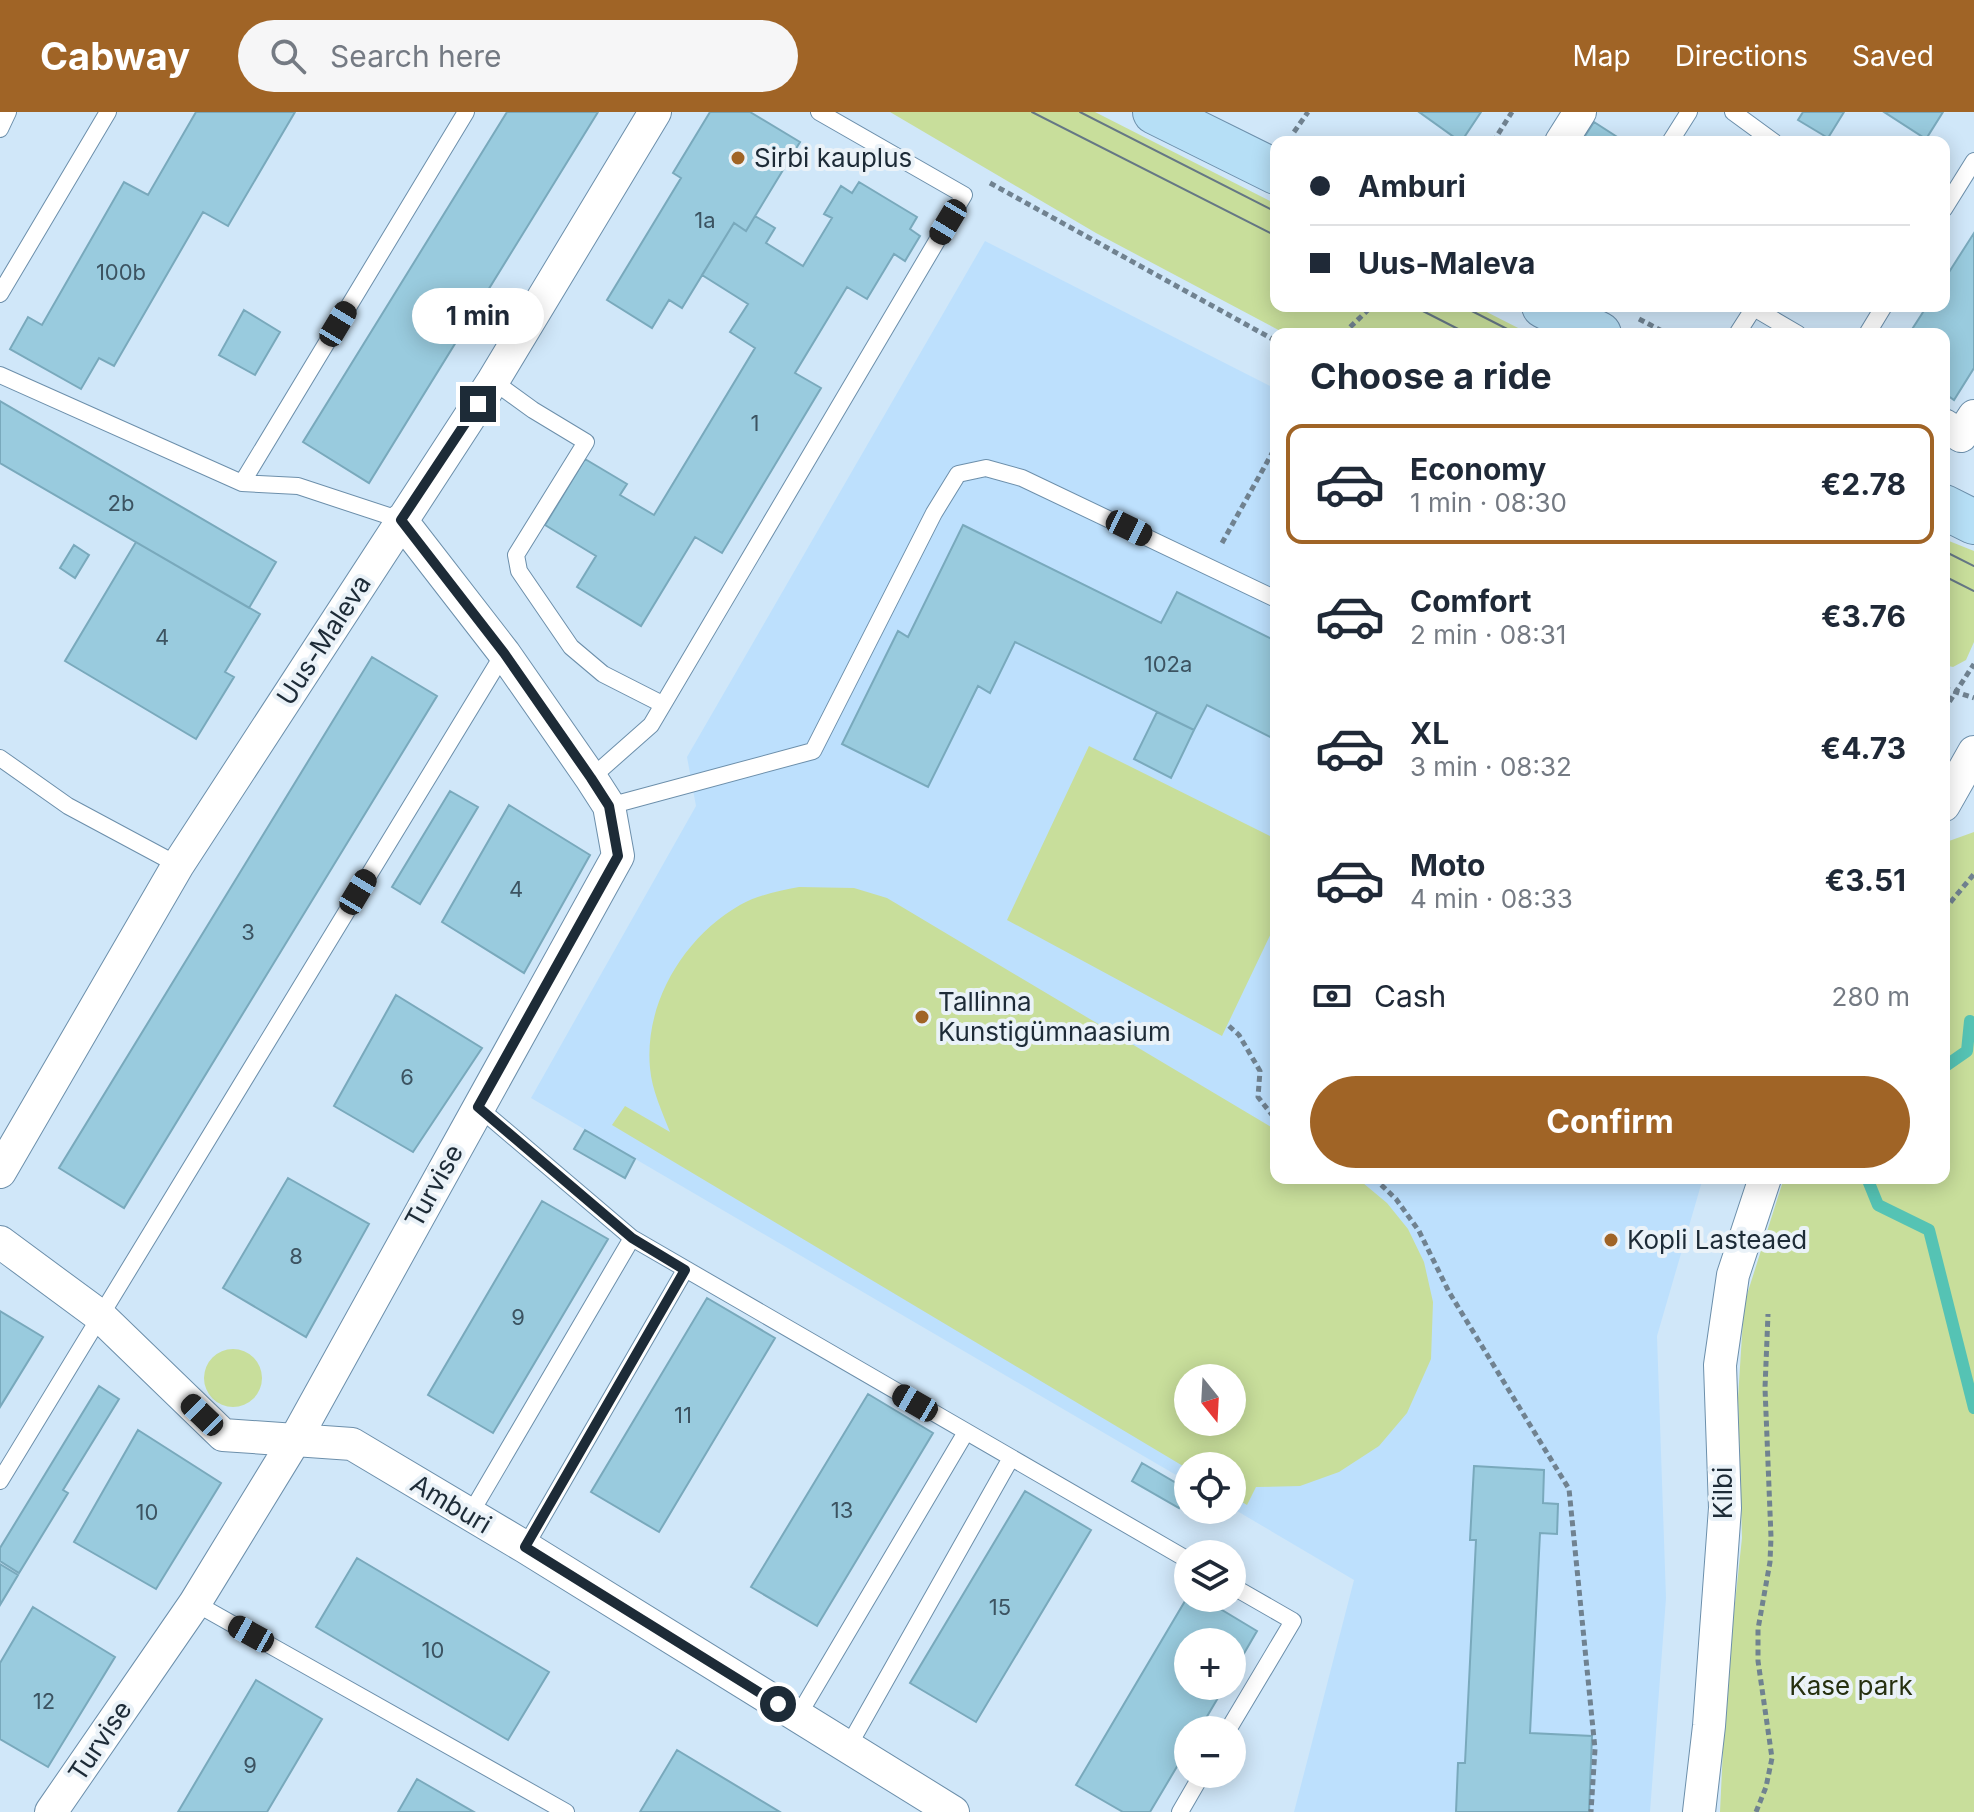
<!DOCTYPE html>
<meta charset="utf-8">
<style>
body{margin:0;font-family:Inter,sans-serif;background:#f6f6f7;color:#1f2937;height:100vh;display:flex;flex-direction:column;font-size:30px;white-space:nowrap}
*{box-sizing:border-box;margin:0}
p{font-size:26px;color:#747a83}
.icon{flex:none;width:44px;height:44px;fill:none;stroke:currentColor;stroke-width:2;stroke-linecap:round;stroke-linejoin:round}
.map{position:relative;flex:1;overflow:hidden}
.drawer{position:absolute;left:1270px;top:216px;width:680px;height:856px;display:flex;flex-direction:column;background:#fff;border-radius:16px;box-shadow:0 4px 20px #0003}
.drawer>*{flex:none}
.hud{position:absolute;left:1270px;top:24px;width:680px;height:176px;border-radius:16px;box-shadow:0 4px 20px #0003;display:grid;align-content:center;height:176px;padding:0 40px;background:#fff}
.needle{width:52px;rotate:162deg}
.buttons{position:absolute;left:1174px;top:1252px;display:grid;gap:16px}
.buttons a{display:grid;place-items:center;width:72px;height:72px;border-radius:50%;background:#fff;box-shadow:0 4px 20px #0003;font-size:40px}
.end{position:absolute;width:36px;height:36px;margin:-18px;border:10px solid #1d2b37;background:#fff;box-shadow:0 0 0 4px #fff}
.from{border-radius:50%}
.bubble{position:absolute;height:56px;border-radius:28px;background:#fff;box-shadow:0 4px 20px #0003;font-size:26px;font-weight:700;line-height:56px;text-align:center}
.car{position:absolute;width:24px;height:48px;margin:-24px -12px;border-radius:10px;box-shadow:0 0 6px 2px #0007;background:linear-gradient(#222 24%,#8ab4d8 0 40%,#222 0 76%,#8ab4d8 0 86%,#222 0)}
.hud b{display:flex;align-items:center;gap:28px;height:76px;font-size:30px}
.hud b+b{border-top:2px solid #e0e1e3}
.hud i{width:20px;height:20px;background:#1f2937}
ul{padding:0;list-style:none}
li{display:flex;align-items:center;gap:24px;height:120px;margin:0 16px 12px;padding:0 24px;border:4px solid transparent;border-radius:16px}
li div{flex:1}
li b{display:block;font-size:30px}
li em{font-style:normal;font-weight:700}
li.selected{border-color:#a06426}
li>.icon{width:72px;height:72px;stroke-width:1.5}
h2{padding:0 40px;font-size:36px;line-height:96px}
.pay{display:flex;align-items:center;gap:20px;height:88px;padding:0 40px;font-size:30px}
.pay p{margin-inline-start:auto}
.action{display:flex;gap:16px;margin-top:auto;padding:16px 40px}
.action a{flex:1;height:92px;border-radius:48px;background:#a06426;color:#fff;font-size:32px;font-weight:700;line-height:92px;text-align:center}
header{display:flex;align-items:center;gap:48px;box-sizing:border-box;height:112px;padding:0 40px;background:#a06426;color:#fff}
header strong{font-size:38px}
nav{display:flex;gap:44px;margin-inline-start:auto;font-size:28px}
.search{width:560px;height:72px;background:#f6f6f7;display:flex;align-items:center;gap:20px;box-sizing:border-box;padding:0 28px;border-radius:44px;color:#747a83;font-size:30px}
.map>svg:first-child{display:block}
.built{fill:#bde0fd;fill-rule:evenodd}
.green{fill:#c8de9b;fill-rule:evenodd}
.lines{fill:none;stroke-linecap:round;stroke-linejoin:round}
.stream{stroke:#55c3b4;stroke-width:12}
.building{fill:#99cbde;stroke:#79a9bc;stroke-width:2}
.lane-casing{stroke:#6c8fab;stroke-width:18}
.street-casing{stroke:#6c8fab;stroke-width:34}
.secondary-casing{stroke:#6c8fab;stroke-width:46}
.path{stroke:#708290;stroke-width:5;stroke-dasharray:6 4;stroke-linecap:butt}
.lane{stroke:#fff;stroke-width:16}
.street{stroke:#fff;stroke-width:32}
.secondary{stroke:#b6dff6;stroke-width:44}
.tram{stroke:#657785;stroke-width:2}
.route{stroke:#1d2b37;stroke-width:10}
.poi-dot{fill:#a06426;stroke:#eaf2f8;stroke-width:3}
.labels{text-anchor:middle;stroke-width:8;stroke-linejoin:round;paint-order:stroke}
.number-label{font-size:22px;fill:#3c5361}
.poi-label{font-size:26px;fill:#1d2b37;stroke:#eaf2f8;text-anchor:start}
.street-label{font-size:26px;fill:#1d2b37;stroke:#eaf2f8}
.park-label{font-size:26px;fill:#26300f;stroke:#eaf2f8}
</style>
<header>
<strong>Cabway</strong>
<div class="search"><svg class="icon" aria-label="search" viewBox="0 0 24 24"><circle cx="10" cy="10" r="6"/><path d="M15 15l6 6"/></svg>Search here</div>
<nav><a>Map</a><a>Directions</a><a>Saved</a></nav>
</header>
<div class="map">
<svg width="1974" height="1700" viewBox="0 0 1974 1700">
<rect width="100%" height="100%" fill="#d0e7f9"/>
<!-- built -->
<path class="built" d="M985 129 1276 277V1066H1703L1657 1224 1666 1486 1650 1700H1294L1354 1468 1232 1396V1354H1188V1370L531 986 696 694 687 645ZM1188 1266H1232V1310H1188Z"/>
<!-- green -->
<path class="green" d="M890 0H1095L1276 92V194H1475L1530 222H1286L1096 121Z
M1944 427 1974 439V530L1966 548 1953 555 1944 553Z
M1089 634 1276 727V811L1222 924 1007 808Z
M1974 720V1700H1720L1726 1574 1742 1426 1738 1286 1744 1192 1784 1066H1944V737L1949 729Z
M799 775 854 776 887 786 1276 1018V1066H1357L1387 1091 1408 1117 1424 1150 1433 1190 1431 1247 1407 1301 1379 1334 1339 1360 1300 1374 1256 1375 1247 1393 1232 1384V1354H1188V1357L612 1013 625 994 670 1020C662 999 652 979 650 956 644 891 684 825 740 793 758 783 779 779 799 775ZM1232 1266V1310H1188V1266Z
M204 1266a29 29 0 1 1 58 0a29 29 0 1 1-58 0Z"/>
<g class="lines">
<!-- stream -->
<path class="stream" d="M1944 955 1967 939 1970 909
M1867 1066 1878 1093 1929 1118 1974 1296"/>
</g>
<!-- building -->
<path class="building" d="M196 0H295L228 114 203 100 114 254 99 246 81 277 10 237 28 205 42 213 124 70 148 83Z
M507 0H598L369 371 303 330Z
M710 0H750L800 30 746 119 734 111 682 196 669 188 652 216 607 188 681 66 673 61Z
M1419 0H1481L1461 30Z
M1803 0H1844L1828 26 1798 8Z
M1884 0H1943L1926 27Z
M1594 10 1625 30H1581Z
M859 70 917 105 910 117 920 124 905 149 894 142 867 187 847 175 795 261 821 276 722 441 695 425 641 514 577 475 596 444 545 413 585 347 627 372 620 383 654 403 755 236 730 220 748 192 702 163 734 111 746 119 755 104 775 116 766 131 803 154 832 106 824 102 841 74 852 81Z
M1974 121V256L1954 288 1944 281V222H1909L1927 194H1944V168Z
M244 198 280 220 255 263 219 243Z
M0 289 276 450 249 496 0 351Z
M963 413 1161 511 1177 480 1276 529V628L1207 593 1194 618 1015 530 990 581 978 574 928 675 842 632 898 519 908 525Z
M136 430 260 502 225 560 234 565 196 627 65 549Z
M74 433 89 443 75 466 60 456Z
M372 545 437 584 124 1096 59 1056Z
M1157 600 1194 618 1171 666 1134 647Z
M450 679 478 695 420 792 392 775Z
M509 693 590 743 524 861 442 810Z
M396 883 482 936 413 1040 334 994Z
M585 1018 635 1047 625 1066 574 1037Z
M288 1066 369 1112 306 1225 223 1176Z
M542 1089 608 1127 493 1321 428 1283Z
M707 1186 775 1226 659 1420 591 1380Z
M0 1199 43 1225 0 1295Z
M99 1274 119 1287 63 1378 68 1381 19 1461 0 1449V1436Z
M868 1282 933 1321 817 1514 751 1475Z
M138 1318 221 1371 156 1477 74 1430Z
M1142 1351 1188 1378 1179 1396 1132 1369Z
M1474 1354 1544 1358 1543 1391 1558 1392 1557 1422 1540 1421 1530 1621 1592 1624 1589 1700H1456L1458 1651H1465L1476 1428H1470Z
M1025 1379 1091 1418 976 1610 910 1571Z
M357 1446 549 1560 508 1628 316 1515Z
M0 1452 18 1463 0 1493Z
M1188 1484V1486H1202L1257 1519 1232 1562V1530H1188V1574H1225L1199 1618H1188V1636L1150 1700H1123L1076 1673Z
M33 1495 115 1545 48 1655 0 1627V1551Z
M256 1568 322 1607 267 1700H178Z
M677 1638 780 1700H640Z
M417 1667 474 1700H398Z"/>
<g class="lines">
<defs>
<path id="lane" d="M1733 0 1774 30
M0 17 8 0
M1670 30 1689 0
M1944 97 1974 49
M0 182 108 0
M1754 196 1798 222
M1737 222 1755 194
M1867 222 1884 194
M0 263 242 371 298 374 401 408
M493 269 533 298 586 330 516 443 519 459 571 535 603 562 662 592
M242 371 466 0
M0 646 68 694 178 753
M591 666 651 613 964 83 819 0
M609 694 813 639 934 401 958 362 986 356 1022 366 1276 487
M478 995 632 1126 1188 1448
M0 1369 504 541
M469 1404 632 1126
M525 1435 685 1158
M195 1491 566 1700
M798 1604 966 1320
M1228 1618 1293 1509 1232 1474
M848 1635 1011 1346
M1180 1700 1202 1662"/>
<path id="street" d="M1561 30 1580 0
M1944 313 1961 324 1974 304
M1944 693 1974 640
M0 1060 178 753 493 269 655 0
M0 1130 99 1203 223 1323 352 1332 525 1435 953 1700
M51 1700 195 1491 296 1326 618 744 609 694 591 666 504 541 401 408
M1699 1700 1709 1614 1725 1396 1720 1253 1733 1163 1765 1066"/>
<path id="secondary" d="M1155 0 1276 60
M1544 194 1599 222
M1944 395 1974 410"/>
</defs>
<!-- lane casing -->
<use href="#lane" class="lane-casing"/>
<!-- street casing -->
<use href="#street" class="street-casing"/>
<!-- secondary casing -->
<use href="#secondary" class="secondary-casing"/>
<!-- path -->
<path class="path" d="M1294 20 1308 0
M1493 30 1512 0
M990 71 1276 229
M1639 207 1668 222
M1343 222 1372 194
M1222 431 1276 334
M1944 576 1974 586
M1944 598 1974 552
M1944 798 1974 762
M1229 914 1239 923 1260 959 1258 985 1276 1008
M1374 1066 1396 1087 1419 1119 1449 1180 1569 1377 1595 1637 1591 1700
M1756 1700 1766 1675 1772 1646 1758 1549V1517L1770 1450 1771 1425 1765 1276 1768 1202"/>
<!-- lane -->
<use href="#lane" class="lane"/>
<!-- street -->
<use href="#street" class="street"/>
<!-- secondary -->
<use href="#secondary" class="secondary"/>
<!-- tram -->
<path class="tram" d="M1032 0 1276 124
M1080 0 1276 100
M1413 194 1468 222
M1462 194 1517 222
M1944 439 1974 454
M1944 464 1974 479"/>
</g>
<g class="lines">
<!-- route -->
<path class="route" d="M478 292 401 408 504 541 591 666 609 694 618 744 478 995 632 1126 685 1158 525 1435 778 1592"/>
</g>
<!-- markers -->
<g class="poi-dot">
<circle cx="738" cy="46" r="8"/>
<circle cx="922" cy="905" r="8"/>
<circle cx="1611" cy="1128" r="8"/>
</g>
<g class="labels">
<!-- number labels -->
<g class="number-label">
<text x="705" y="116">1a</text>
<text x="121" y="168">100b</text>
<text x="755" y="319">1</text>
<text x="121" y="399">2b</text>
<text x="162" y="533">4</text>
<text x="1168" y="560">102a</text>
<text x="516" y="785">4</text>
<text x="248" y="828">3</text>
<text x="407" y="973">6</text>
<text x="296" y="1152">8</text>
<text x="518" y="1213">9</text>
<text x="683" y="1311">11</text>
<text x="842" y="1406">13</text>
<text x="147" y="1408">10</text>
<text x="1000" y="1503">15</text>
<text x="433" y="1546">10</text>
<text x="44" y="1597">12</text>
<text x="250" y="1661">9</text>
</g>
<!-- poi labels -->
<g class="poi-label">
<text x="754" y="55">Sirbi kauplus</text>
<text x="938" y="899">Tallinna<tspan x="938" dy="30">Kunstigümnaasium</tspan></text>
<text x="1627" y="1137">Kopli Lasteaed</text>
</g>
<!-- street labels -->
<g class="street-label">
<text transform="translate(324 528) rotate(-57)" y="9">Uus-Maleva</text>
<text transform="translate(434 1074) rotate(-61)" y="9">Turvise</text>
<text transform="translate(1723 1381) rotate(-90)" y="9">Kilbi</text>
<text transform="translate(451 1392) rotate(31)" y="9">Amburi</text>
<text transform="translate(100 1629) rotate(-56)" y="9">Turvise</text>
</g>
<!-- park labels -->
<g class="park-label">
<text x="1851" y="1583">Kase park</text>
</g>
</g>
</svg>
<div class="buttons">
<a><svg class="needle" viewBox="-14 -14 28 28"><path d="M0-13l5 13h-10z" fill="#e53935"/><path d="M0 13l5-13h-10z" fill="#747a83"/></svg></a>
<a><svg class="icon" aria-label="locate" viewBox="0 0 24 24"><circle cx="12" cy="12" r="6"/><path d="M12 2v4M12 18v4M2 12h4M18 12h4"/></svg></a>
<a><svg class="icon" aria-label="layers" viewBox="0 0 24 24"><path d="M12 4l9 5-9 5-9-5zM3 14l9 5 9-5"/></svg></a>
<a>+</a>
<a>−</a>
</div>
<i class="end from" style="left:778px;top:1592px"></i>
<i class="end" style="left:478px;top:292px"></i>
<div class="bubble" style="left:412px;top:176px;width:132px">1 min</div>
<i class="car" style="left:948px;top:110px;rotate:211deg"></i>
<i class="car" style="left:338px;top:212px;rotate:31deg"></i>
<i class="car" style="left:1129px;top:416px;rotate:116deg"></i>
<i class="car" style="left:358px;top:780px;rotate:31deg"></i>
<i class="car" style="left:915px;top:1291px;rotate:300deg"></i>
<i class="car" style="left:202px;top:1303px;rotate:314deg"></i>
<i class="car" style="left:251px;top:1522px;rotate:299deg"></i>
<div class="hud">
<b><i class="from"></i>Amburi</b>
<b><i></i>Uus-Maleva</b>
</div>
<section class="drawer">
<h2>Choose a ride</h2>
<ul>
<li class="selected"><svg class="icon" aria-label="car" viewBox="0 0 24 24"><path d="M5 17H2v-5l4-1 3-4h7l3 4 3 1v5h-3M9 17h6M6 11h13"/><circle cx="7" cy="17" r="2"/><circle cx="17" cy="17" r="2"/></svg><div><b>Economy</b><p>1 min · 08:30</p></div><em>€2.78</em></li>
<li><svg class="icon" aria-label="car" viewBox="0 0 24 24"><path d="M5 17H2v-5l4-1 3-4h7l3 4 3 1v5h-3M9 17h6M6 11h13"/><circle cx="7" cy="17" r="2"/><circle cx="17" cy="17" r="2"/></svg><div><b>Comfort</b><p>2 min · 08:31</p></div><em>€3.76</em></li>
<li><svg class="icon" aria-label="car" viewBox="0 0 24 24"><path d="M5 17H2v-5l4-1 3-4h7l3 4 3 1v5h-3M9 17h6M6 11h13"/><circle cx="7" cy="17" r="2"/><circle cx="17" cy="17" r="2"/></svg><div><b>XL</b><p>3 min · 08:32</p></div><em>€4.73</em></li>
<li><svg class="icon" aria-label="car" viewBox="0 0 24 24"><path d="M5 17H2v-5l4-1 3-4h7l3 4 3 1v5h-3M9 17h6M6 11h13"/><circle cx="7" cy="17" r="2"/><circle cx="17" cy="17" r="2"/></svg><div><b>Moto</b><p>4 min · 08:33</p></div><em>€3.51</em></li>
</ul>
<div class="pay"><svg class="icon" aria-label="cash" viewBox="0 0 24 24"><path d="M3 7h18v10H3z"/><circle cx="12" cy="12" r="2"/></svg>Cash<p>280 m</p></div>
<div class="action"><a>Confirm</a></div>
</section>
</div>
